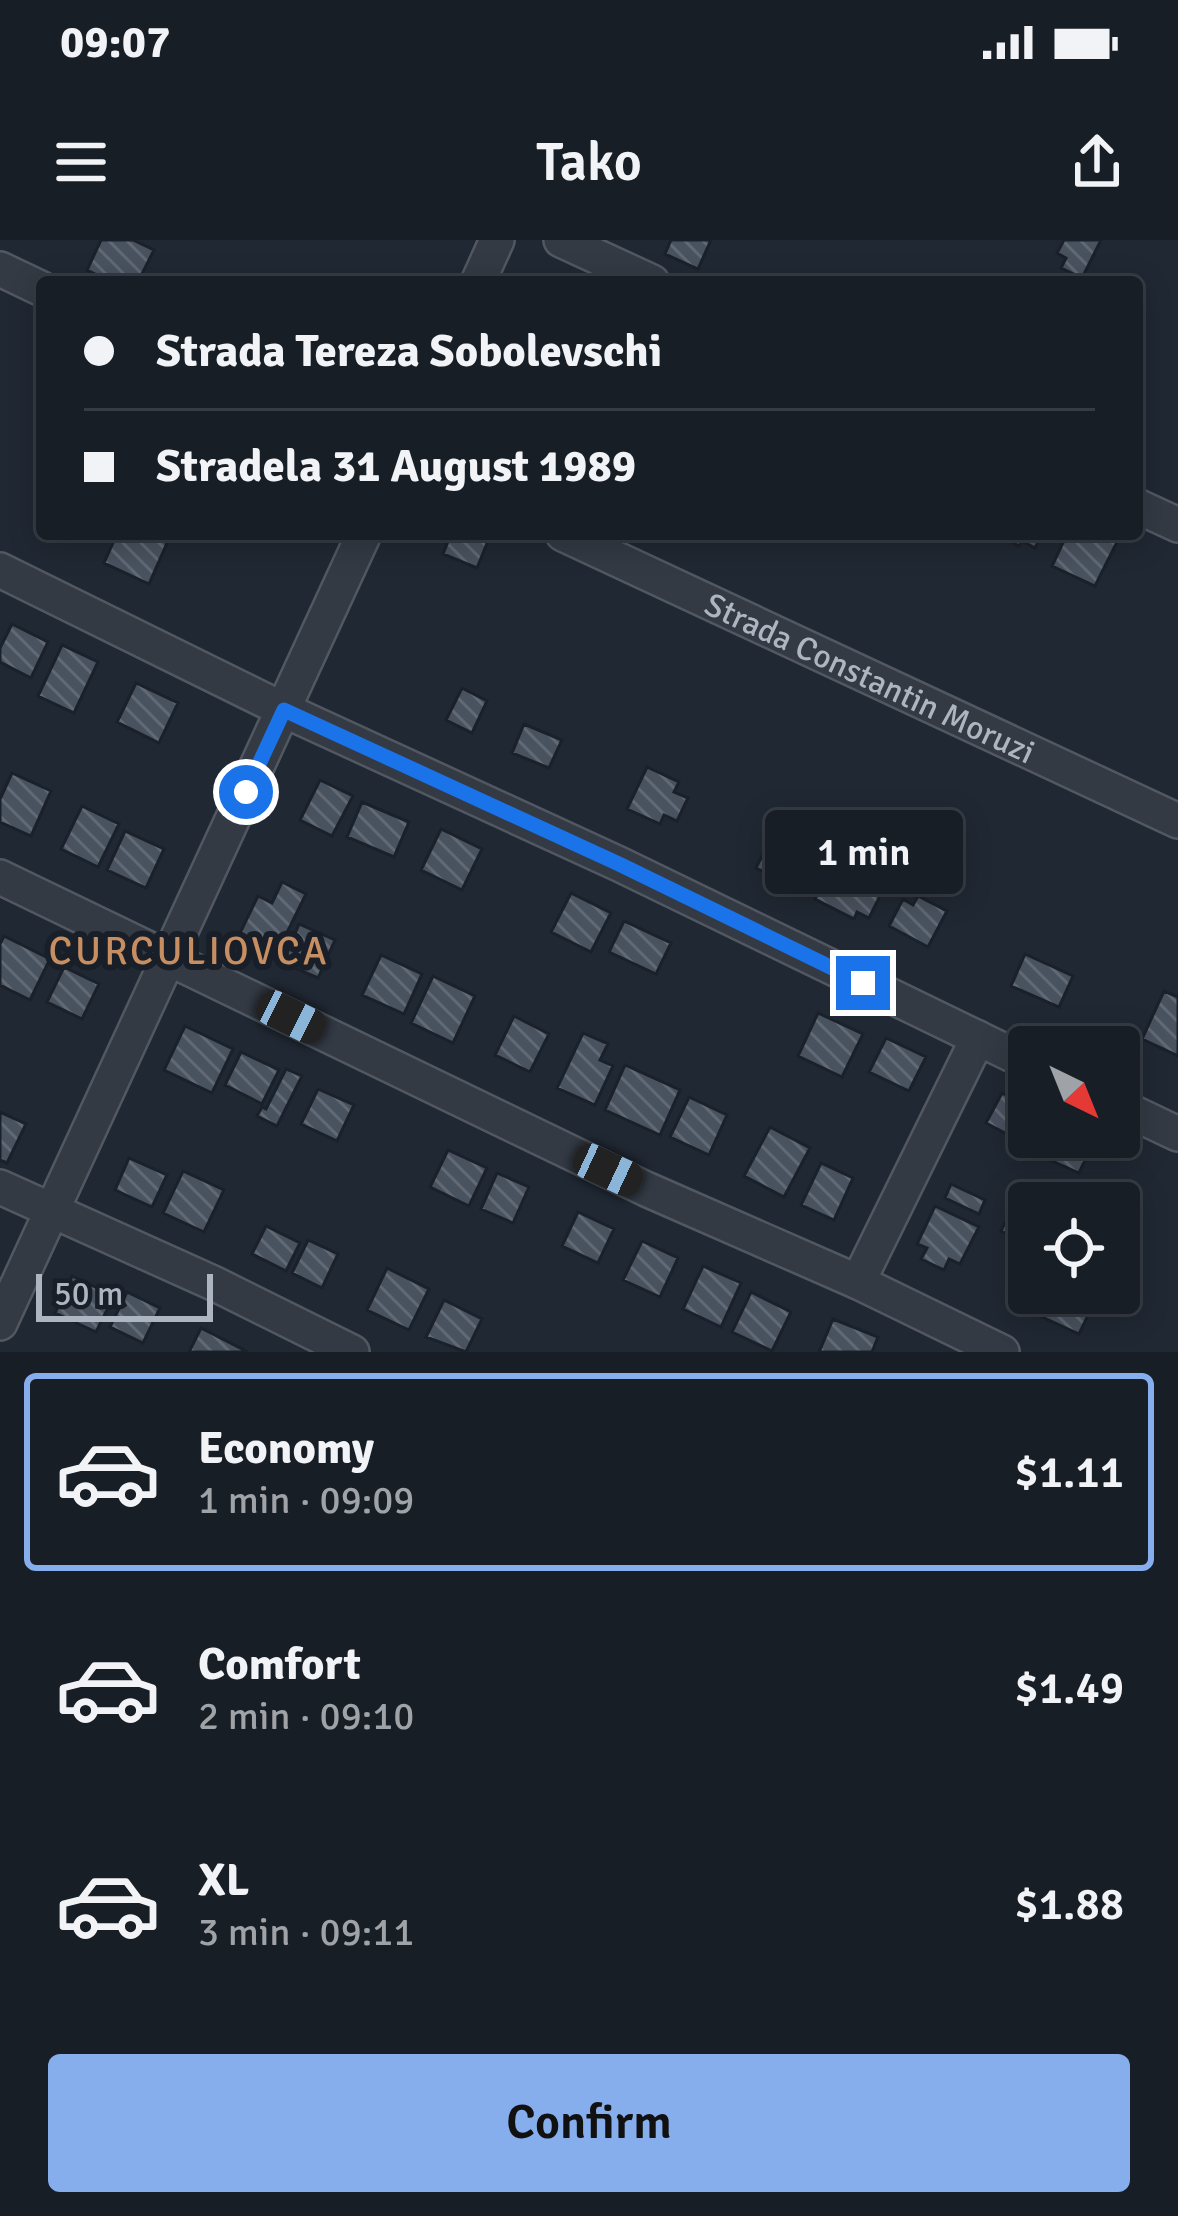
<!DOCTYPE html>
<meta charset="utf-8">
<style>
body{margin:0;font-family:Signika,sans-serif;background:#21272e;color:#f1f3f6;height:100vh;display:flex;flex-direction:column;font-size:45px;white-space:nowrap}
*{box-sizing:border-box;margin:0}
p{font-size:39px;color:#9fa2a7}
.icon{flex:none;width:66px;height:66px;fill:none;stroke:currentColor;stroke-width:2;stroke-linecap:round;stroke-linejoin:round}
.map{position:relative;height:1112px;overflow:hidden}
.panel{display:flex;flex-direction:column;background:#181e26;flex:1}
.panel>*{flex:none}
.top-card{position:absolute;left:36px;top:36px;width:1107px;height:264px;border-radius:12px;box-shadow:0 6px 30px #0003,0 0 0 3px #363c43;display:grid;align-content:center;height:264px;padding:0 48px;background:#181e26}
.needle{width:78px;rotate:137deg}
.tools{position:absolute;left:1008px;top:786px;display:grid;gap:24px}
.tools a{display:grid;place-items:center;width:132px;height:132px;border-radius:12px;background:#181e26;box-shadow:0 6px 30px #0003,0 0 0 3px #363c43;font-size:60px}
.scale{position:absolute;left:36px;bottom:30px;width:177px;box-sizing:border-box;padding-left:12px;border:6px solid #adb5c1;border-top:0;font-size:33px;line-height:42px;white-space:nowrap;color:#adb5c1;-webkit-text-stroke:9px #191f28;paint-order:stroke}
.end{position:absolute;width:54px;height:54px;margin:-27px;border:15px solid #1a73e8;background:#fff;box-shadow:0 0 0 6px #fff}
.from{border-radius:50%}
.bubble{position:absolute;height:84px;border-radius:12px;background:#181e26;box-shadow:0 6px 30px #0003,0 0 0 3px #363c43;font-size:39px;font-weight:600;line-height:84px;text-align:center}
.car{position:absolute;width:36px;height:72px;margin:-36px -18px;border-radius:15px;box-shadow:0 0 9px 3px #0007;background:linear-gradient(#222 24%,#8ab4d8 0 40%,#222 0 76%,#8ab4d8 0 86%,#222 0)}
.top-card b{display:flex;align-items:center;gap:42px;height:114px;font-size:45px}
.top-card b+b{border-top:3px solid #363c43}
.top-card i{width:30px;height:30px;background:#f1f3f6}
ul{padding:21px 0 0;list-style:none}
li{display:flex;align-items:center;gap:36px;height:198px;margin:0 24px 18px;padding:0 24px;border:6px solid transparent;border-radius:12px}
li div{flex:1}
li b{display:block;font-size:45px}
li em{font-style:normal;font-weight:600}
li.on{border-color:#86aeec}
li>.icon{width:108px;height:108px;stroke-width:1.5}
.cta{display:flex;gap:24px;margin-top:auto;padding:24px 48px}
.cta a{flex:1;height:138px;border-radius:12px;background:#86aeec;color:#111;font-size:48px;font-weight:600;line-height:138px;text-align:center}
.status{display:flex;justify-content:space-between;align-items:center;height:84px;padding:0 60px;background:#181e26;direction:ltr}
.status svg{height:33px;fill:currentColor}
header{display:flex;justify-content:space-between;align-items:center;height:156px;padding:0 48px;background:#181e26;font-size:54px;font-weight:600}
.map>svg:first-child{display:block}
.building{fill:url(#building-back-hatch);stroke:#1b212a;stroke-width:3}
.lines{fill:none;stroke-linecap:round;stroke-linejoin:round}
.minor-casing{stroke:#515862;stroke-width:38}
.minor{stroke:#333a44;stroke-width:33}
.route{stroke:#1a73e8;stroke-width:15}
.labels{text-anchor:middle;stroke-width:12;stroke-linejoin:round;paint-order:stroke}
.street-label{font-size:33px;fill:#adb5c1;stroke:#191f28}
.quarter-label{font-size:39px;letter-spacing:3px;fill:#c78e62;stroke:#191f28}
</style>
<div class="status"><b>09:07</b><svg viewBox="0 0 49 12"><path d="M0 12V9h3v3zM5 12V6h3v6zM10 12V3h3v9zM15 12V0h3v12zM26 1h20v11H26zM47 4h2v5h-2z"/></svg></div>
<header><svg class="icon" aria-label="menu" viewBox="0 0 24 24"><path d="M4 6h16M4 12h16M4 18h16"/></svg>Tako<svg class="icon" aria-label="share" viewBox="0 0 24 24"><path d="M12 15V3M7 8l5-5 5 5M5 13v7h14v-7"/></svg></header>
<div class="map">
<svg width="1178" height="1112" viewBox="0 0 1178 1112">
<defs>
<pattern id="building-back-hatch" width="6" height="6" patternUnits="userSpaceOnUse" patternTransform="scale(3)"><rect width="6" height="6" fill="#49525f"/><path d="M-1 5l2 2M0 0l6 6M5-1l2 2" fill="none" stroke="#616974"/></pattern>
</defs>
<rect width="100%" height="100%" fill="#202833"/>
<!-- building -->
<path class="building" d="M101 0H133L154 10 138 42H111L87 30Z
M671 0H711L698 29 665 14Z
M1064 0H1101L1082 38 1061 28 1066 18 1057 13Z
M117 294H147L167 303 149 344 104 323Z
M451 294 490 296 477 328 443 314Z
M995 294H1042L1035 308 1022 301 1019 306Z
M1067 294H1100L1117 302 1095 346 1052 326Z
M12 384 48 402 31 438 0 422V408Z
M62 405 98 422 74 473 38 456Z
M136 443 178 463 159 503 117 482Z
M462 448 487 461 472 493 446 480Z
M524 484 562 500 549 528 512 513Z
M647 527 679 542 674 552 688 558 677 581 664 575 660 584 627 569Z
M12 533 51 551 31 596 0 582V559Z
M320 540 353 556 332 596 300 580Z
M362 562 409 582 394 617 347 597Z
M82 566 119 584 98 627 61 609Z
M441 589 482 609 462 650 421 630Z
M125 591 164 609 146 648 107 630Z
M774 592 810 610 792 646 756 628Z
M831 625 849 633 852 626 886 644 869 678 857 672 854 679 815 659Z
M282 642 306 654 276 715 238 697 258 656 272 663Z
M571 653 611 673 591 712 551 692Z
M918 656 947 671 928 707 889 686 903 659 913 665Z
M624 681 671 703 656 734 609 712Z
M299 684 335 700 318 738 283 723Z
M4 696 50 719 30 760 0 745V704Z
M1025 714 1073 736 1059 767 1011 746Z
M381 715 422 734 404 774 362 755Z
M64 727 99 744 82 779 47 762Z
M433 736 475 756 453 803 411 783Z
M1164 751 1178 757V816L1142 799Z
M818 773 863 794 842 837 798 816Z
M514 776 549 794 530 832 495 815Z
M185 786 233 809 212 853 164 830Z
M583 793 608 804 600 820 613 826 595 865 557 848Z
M886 798 926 817 909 851 869 832Z
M241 812 279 830 262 864 225 845Z
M625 825 680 850 660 895 605 870Z
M286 829 302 836 277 886 257 876 262 867 266 869Z
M318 849 354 865 337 901 301 884Z
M1002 853 1029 867V879L1018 900 986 883Z
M689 857 727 875 709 915 670 897Z
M0 872 26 884 7 923 0 920Z
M770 887 810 908 784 957 744 936Z
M1037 897H1090L1095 899 1079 933 1030 911Z
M448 910 487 928 469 966 430 947Z
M129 918 167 935 152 967 115 950Z
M821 923 853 938 834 980 801 965Z
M183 931 224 950 204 992 163 973Z
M497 933 529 947 513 983 481 969Z
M951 944 985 960 979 974 945 958Z
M935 966 979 987 960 1024 949 1019 944 1030 921 1019 927 1008 917 1004Z
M1012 969 1029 977V1005L1001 991Z
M578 972 614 989 598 1023 562 1006Z
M266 986 300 1003 286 1031 252 1014Z
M308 1000 338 1014 322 1048 292 1033Z
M642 1001 678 1018 660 1057 623 1040Z
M703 1026 741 1043 721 1087 683 1069Z
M387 1028 429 1049 409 1090 367 1070Z
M72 1036 114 1056 96 1092 55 1073Z
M127 1052 160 1068 143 1103 110 1087Z
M751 1052 791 1072 772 1111 732 1092Z
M1051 1053H1079L1095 1061 1079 1094 1040 1076Z
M444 1060 482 1079 466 1112 426 1097Z
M833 1079 878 1097 872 1112H819Z
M201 1088 246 1111 245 1112H189Z"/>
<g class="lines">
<defs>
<g id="minor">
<path d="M561 0 652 42"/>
<path d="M0 29 42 49"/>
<path d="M478 42 497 0"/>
<path d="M1137 266 1178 285"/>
<path id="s1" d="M563 294 1178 581"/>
<path d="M0 330 284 470 619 624 1029 823"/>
<path d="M0 637 646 949 858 1042 1002 1112"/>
<path d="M1119 866 1178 894"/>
<path d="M0 947 213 1043 352 1112"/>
<path d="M858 1042 978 798"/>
<path d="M0 1083 364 294"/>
</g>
</defs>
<!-- minor casing -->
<use href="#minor" class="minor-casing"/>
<!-- minor -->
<use href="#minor" class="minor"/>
</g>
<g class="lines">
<!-- route -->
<path class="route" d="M246 552 284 470 619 624 863 743"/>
</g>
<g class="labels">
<!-- street labels -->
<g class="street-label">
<text dy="12" stroke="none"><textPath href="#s1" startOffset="339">Strada Constantin Moruzi</textPath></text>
</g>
<!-- quarter labels -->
<g class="quarter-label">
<text x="189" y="724">CURCULIOVCA</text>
</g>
</g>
</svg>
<div class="tools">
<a><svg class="needle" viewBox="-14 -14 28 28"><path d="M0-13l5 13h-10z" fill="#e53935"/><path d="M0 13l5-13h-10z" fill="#9fa2a7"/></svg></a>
<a><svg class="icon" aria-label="locate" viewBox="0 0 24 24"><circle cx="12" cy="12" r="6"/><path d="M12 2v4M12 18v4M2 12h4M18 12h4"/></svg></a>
</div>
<div class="scale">50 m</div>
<i class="end from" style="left:246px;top:552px"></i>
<i class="end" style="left:863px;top:743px"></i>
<div class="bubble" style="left:765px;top:570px;width:198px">1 min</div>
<i class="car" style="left:291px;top:777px;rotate:116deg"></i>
<i class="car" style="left:608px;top:930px;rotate:115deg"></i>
<div class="top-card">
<b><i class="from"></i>Strada Tereza Sobolevschi</b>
<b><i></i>Stradela 31 August 1989</b>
</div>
</div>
<section class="panel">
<ul>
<li class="on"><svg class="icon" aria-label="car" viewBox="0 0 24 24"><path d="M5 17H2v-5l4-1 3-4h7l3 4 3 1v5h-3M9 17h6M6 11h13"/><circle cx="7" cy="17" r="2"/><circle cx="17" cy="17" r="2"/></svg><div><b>Economy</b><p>1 min · 09:09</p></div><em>$1.11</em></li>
<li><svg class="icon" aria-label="car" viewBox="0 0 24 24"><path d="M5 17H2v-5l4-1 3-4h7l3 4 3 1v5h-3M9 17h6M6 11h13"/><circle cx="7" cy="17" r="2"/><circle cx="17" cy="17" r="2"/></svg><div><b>Comfort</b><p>2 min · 09:10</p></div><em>$1.49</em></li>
<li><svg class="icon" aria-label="car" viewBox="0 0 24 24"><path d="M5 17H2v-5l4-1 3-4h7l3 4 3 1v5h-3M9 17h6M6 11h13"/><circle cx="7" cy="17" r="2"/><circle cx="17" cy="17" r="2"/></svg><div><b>XL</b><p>3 min · 09:11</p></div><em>$1.88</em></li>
</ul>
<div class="cta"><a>Confirm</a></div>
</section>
